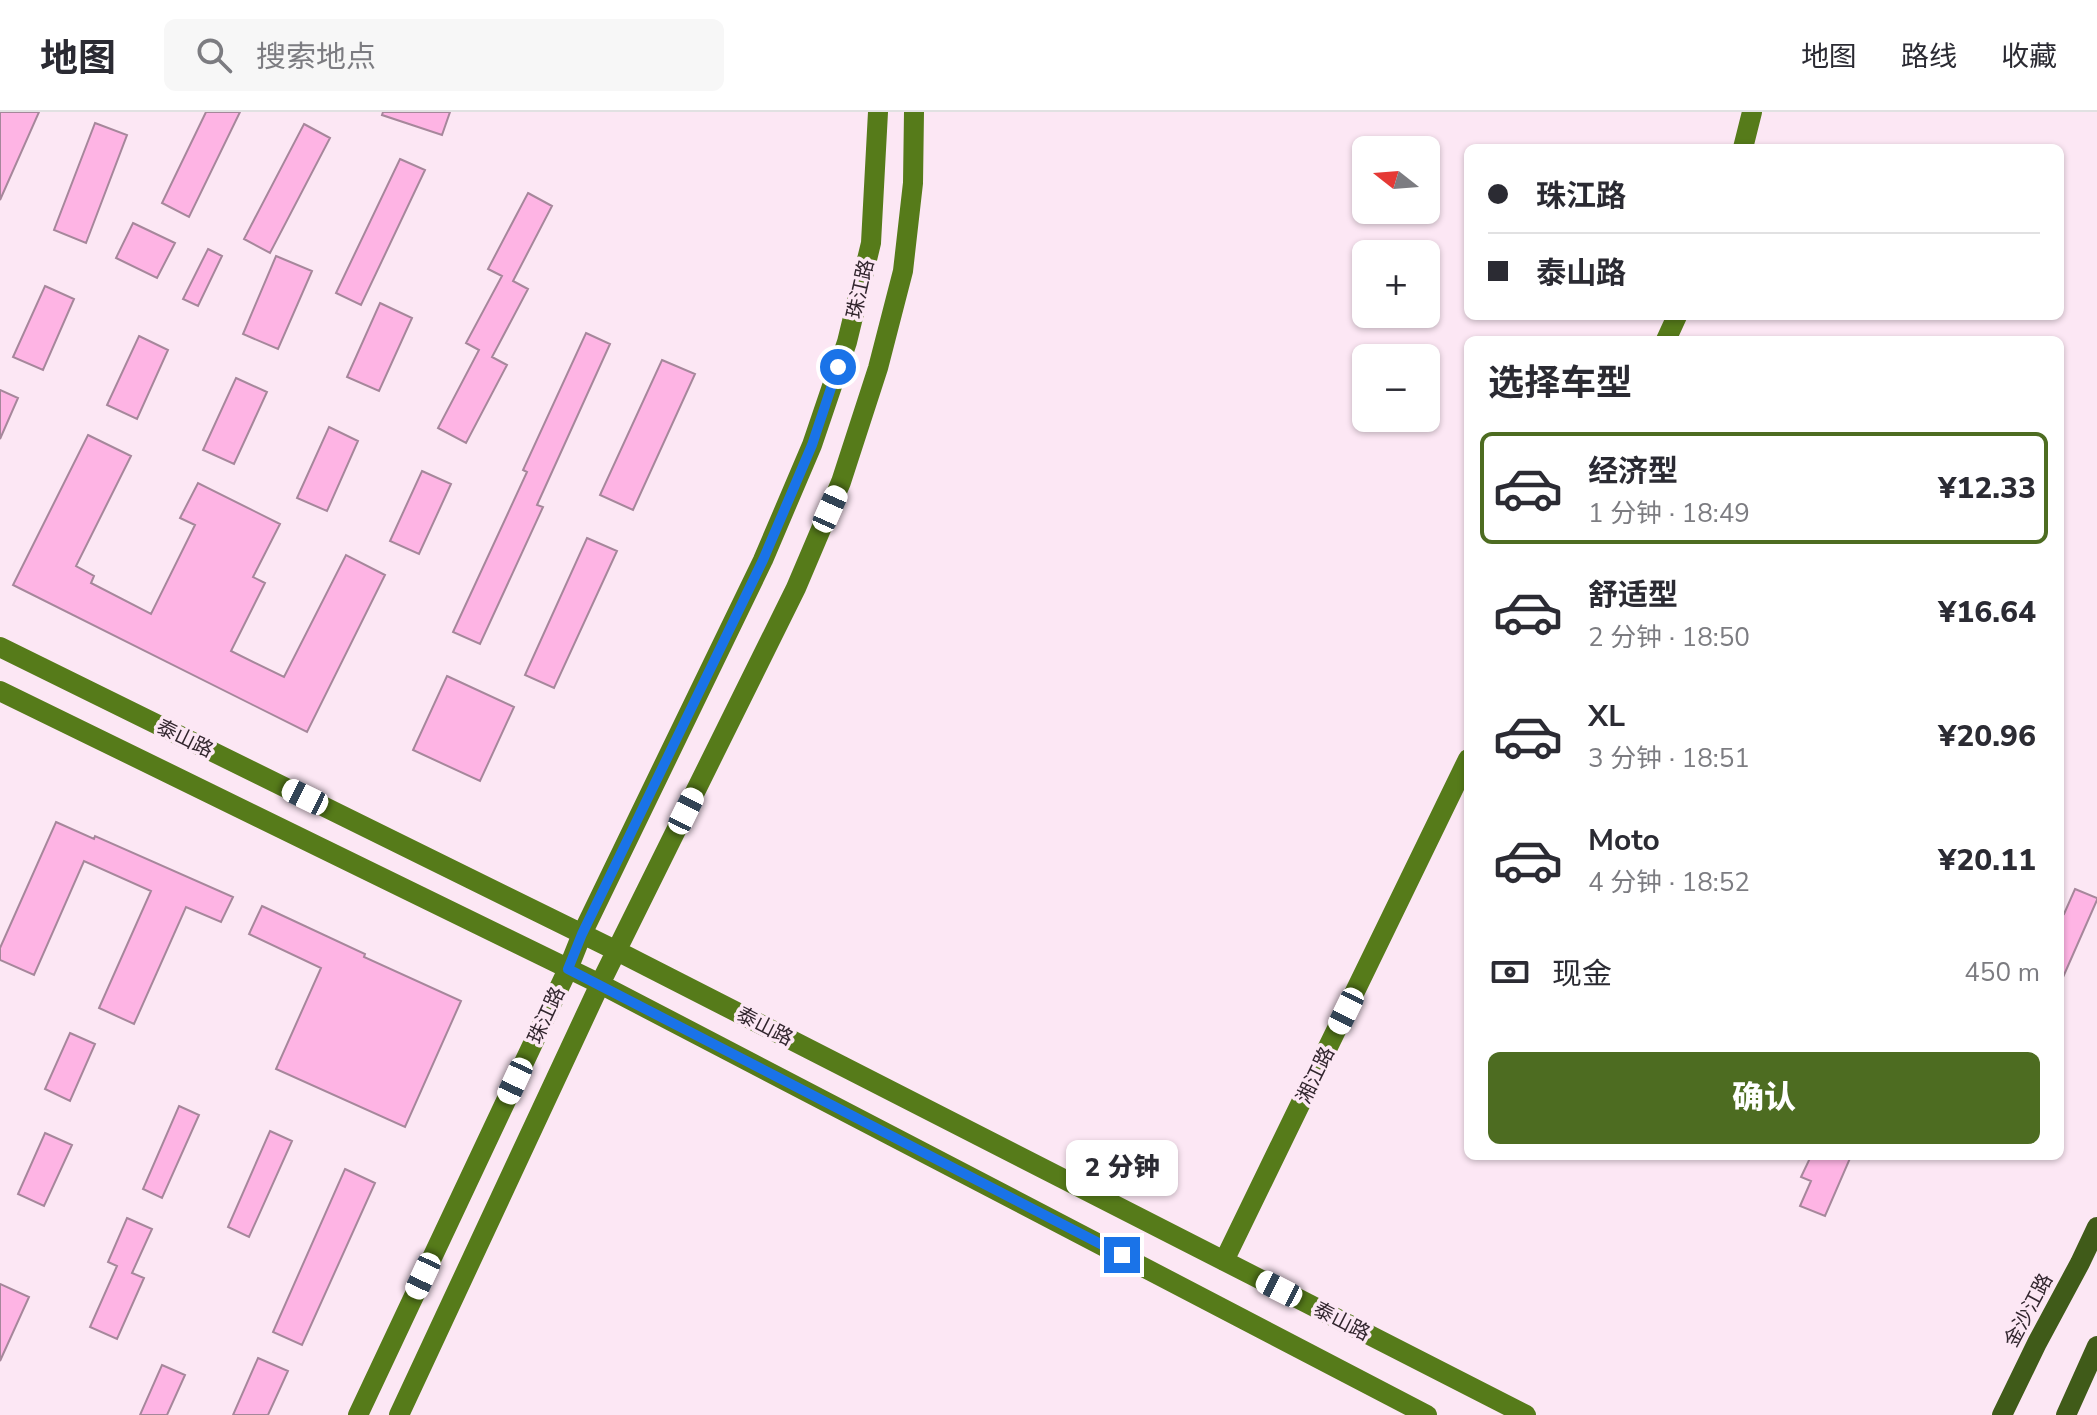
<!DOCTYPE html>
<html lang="zh">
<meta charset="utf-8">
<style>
body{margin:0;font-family:"Nunito Sans","Noto Sans SC",sans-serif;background:#f7f7f7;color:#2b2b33;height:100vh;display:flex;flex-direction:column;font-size:30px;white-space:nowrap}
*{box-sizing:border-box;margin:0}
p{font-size:26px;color:#7c7c81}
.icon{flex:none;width:44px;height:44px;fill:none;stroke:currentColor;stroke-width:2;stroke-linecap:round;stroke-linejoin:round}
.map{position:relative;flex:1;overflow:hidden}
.side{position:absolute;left:1464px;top:224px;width:600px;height:824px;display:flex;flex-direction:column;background:#fff;border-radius:12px;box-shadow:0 2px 6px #0004}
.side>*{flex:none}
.hud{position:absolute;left:1464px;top:32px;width:600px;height:176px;border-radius:12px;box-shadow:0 2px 6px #0004;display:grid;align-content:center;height:176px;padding:0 24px;background:#fff}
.needle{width:52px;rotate:287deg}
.controls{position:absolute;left:1352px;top:24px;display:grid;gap:16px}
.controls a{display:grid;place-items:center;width:88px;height:88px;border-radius:12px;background:#fff;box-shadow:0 2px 6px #0004;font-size:40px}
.end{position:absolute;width:36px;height:36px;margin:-18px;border:10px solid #1a73e8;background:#fff;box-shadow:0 0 0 4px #fff}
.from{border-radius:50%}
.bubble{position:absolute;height:56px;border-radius:12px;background:#fff;box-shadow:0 2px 6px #0004;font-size:26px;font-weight:800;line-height:56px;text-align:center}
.car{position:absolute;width:24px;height:48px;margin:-24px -12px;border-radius:10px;box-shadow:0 0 6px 2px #0007;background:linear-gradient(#fff 24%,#345 0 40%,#fff 0 76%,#345 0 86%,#fff 0)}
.hud b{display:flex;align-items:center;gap:28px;height:76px;font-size:30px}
.hud b+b{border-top:2px solid #e1e1e2}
.hud i{width:20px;height:20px;background:#2b2b33}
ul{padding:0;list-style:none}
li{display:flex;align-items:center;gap:24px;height:112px;margin:0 16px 12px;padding:0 8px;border:4px solid transparent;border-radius:12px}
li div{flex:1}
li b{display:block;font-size:30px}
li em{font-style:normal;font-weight:800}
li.selected{border-color:#4d6c21}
li>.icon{width:72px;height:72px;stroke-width:1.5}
h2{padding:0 24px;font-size:36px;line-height:96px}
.pay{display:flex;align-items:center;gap:20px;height:88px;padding:0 24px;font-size:30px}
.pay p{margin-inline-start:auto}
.action{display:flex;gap:16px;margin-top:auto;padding:16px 24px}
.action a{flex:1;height:92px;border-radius:12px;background:#4d6c21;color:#fff;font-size:32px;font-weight:800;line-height:92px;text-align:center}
header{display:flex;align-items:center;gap:48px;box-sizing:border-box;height:112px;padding:0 40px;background:#fff;border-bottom:2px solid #e1e1e2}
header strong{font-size:38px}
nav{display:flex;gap:44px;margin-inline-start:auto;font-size:28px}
.search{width:560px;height:72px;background:#f7f7f7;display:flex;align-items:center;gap:20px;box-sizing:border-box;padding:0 28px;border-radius:12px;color:#7c7c81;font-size:30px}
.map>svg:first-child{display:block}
.building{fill:#feb4e4;stroke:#a6879b;stroke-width:2}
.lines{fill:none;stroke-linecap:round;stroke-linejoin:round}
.secondary{stroke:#567b1a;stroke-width:20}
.primary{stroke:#405b19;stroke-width:20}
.route{stroke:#1a73e8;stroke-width:10}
.labels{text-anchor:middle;stroke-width:7;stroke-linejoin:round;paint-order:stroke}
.street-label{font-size:20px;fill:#32262e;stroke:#fce7f4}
</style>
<header>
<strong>地图</strong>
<div class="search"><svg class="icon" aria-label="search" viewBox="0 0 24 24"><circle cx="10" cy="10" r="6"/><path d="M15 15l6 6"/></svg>搜索地点</div>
<nav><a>地图</a><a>路线</a><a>收藏</a></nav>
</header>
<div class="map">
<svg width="2097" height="1303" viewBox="0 0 2097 1303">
<rect width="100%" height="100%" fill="#fce7f4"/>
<!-- building -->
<path class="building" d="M0 0H39L0 88Z
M206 0H240L189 105 162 91Z
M383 0H450L442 23 382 3Z
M95 11 127 23 86 131 54 118Z
M304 12 330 26 270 141 244 127Z
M400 47 425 58 361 193 336 181Z
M528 81 552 94 513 169 528 177 492 245 507 253 466 331 438 316 479 238 466 231 502 164 488 157Z
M133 111 175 131 157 166 116 146Z
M208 137 222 144 198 194 183 187Z
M276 144 312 159 278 237 243 222Z
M45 174 74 187 43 258 13 245Z
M380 191 412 206 379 279 347 265Z
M586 221 610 232 537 393 543 395 480 532 453 520 527 360 523 358Z
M139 224 168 238 137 307 107 293Z
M662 248 695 262 633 398 600 383Z
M236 266 267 280 234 352 203 338Z
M0 278 18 286 0 327Z
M329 315 358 329 327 399 297 386Z
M88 323 131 344 76 454 94 464 91 471 151 502 195 413 180 406 198 371 280 412 253 465 265 471 231 539 284 565 346 443 385 463 307 620 13 473Z
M422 359 451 372 419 442 390 429Z
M587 426 617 439 554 576 525 563Z
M447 564 514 595 480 669 413 638Z
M56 710 94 727 95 724 233 785 221 810 186 795 134 912 99 896 151 779 84 749 34 863 0 848V836Z
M2075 777 2097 786V788L2060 872V801L2064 802Z
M262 794 365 842 364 845 461 889 405 1015 276 957 321 856 249 822Z
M70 921 95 932 70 989 45 977Z
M179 994 199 1003 162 1086 143 1077Z
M270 1019 292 1029 249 1125 228 1115Z
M45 1021 72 1033 44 1094 18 1082Z
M1811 1044H1851L1825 1104 1800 1094 1811 1069 1801 1065Z
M345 1057 375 1071 302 1233 273 1220Z
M127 1106 152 1117 132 1161 144 1166 117 1227 90 1215 117 1154 108 1150Z
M0 1172 29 1185 0 1249Z
M258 1246 288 1259 268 1303H233Z
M162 1253 185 1263 167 1303H140Z"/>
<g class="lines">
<!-- secondary -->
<path class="secondary" d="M1743 36 1752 0
M1666 228 1677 204
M0 535 617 839 1526 1303
M0 579 600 872 1427 1303
M1224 1149 1468 647
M358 1303 568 857 582 822 763 448 812 333 847 230 871 131 878 0
M399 1303 600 872 796 476 841 370 878 256 903 159 913 71 914 0"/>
<!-- primary -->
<path class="primary" d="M2002 1303 2037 1231 2080 1151 2097 1115
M2066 1303 2097 1234"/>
</g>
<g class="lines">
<!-- route -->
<path class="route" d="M838 255 812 333 763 448 582 822 568 857 1122 1143"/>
</g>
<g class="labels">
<!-- street labels -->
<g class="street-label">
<text transform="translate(860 177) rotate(-77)" y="7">珠江路</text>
<text transform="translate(185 626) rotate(26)" y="7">泰山路</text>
<text transform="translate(546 903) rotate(-65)" y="7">珠江路</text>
<text transform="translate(765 914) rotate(27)" y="7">泰山路</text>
<text transform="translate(1315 963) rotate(-64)" y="7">湘江路</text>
<text transform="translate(2028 1198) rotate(-62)" y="7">金沙江路</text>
<text transform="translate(1342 1209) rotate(27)" y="7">泰山路</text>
</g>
</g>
</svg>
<div class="controls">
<a><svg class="needle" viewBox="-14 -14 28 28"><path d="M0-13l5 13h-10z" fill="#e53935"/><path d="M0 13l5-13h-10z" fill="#7c7c81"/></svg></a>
<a>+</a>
<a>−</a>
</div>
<i class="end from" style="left:838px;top:255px"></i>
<i class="end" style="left:1122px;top:1143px"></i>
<div class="bubble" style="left:1066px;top:1028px;width:112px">2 分钟</div>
<i class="car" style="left:830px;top:397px;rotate:24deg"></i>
<i class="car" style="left:305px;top:685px;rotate:296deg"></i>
<i class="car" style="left:686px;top:699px;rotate:26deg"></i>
<i class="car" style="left:1346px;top:899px;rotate:206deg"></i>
<i class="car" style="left:515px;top:969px;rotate:205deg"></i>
<i class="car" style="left:423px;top:1164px;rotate:205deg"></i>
<i class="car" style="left:1279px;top:1177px;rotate:297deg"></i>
<div class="hud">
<b><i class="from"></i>珠江路</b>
<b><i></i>泰山路</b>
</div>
<section class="side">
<h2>选择车型</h2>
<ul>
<li class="selected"><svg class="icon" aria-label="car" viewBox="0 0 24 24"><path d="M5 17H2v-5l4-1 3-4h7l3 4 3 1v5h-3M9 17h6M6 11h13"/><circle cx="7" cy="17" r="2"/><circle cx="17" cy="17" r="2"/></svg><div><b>经济型</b><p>1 分钟 · 18:49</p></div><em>¥12.33</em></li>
<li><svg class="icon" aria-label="car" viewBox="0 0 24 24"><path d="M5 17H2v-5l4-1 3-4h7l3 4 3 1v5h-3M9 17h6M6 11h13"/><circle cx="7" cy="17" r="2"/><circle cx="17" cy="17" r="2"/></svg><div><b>舒适型</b><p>2 分钟 · 18:50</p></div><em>¥16.64</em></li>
<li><svg class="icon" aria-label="car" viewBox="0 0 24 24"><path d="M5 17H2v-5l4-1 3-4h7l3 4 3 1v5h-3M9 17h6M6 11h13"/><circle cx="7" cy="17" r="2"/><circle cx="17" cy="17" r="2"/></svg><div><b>XL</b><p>3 分钟 · 18:51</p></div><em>¥20.96</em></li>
<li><svg class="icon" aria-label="car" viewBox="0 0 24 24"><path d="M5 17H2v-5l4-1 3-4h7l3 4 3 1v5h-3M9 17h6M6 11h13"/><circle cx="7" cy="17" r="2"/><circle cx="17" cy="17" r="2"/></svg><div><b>Moto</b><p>4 分钟 · 18:52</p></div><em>¥20.11</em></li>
</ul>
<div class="pay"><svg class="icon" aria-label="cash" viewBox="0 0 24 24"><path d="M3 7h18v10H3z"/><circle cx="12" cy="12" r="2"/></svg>现金<p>450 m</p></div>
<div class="action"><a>确认</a></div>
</section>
</div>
